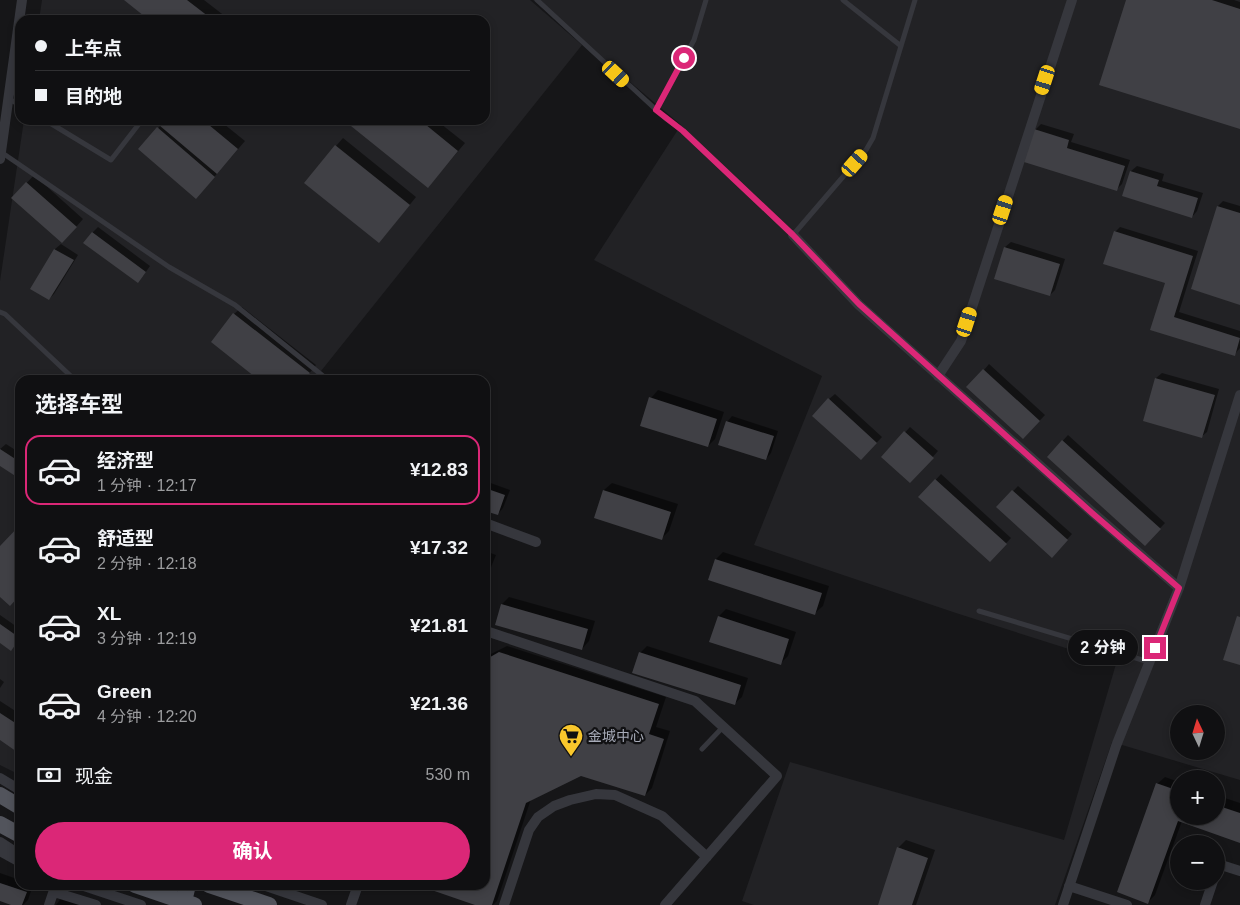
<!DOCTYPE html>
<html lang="zh">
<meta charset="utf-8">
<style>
body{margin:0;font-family:Helvetica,"Noto Sans SC",sans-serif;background:#1e1e20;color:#f1f3f6;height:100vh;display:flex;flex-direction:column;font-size:19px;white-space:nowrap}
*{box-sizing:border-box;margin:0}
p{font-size:16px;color:#9c9d9f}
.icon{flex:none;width:28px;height:28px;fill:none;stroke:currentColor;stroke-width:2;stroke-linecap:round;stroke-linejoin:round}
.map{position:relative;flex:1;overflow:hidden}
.drawer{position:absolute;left:15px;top:375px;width:475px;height:515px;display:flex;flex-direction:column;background:#101012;border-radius:15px;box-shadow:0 2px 8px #0003,0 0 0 1px #303032}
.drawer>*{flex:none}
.top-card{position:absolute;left:15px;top:15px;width:475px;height:110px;border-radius:15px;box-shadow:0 2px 8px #0003,0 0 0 1px #303032;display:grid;align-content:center;height:110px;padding:0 20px;background:#101012}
.needle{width:32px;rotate:356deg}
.controls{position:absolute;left:1170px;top:705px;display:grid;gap:10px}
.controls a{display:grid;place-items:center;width:55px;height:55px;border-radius:50%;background:#101012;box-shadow:0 2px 8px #0003,0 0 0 1px #303032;font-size:25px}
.end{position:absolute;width:22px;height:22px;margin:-11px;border:6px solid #db2777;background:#fff;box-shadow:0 0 0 2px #fff}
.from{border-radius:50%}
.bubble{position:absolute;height:35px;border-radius:18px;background:#101012;box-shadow:0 2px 8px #0003,0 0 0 1px #303032;font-size:16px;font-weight:700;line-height:35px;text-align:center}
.car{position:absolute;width:15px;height:30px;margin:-15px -8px;border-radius:6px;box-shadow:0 0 4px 1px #0007;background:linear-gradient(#f5c518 24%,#345 0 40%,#f5c518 0 76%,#345 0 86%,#f5c518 0)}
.top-card b{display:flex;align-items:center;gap:18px;height:48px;font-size:19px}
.top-card b+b{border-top:1px solid #303032}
.top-card i{width:12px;height:12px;background:#f1f3f6}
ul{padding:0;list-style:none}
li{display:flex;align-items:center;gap:15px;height:70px;margin:0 10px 8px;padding:0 10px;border:2px solid transparent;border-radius:15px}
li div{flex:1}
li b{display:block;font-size:19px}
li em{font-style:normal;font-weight:700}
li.active{border-color:#db2777}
li>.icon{width:45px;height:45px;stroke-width:1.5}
h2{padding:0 20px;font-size:22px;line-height:60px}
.pay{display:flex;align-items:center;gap:12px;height:55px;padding:0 20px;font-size:19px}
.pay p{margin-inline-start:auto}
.action{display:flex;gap:10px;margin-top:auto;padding:10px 20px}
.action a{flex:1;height:58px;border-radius:30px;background:#db2777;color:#fff;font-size:20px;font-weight:700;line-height:58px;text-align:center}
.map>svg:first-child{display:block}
.built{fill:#222225;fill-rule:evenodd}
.shadow{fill:#0007}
.building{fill:#404045}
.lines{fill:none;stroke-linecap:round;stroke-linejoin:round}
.lane{stroke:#36373d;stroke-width:5}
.street{stroke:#36373d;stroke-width:10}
.primary{stroke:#52545c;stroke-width:16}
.route{stroke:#db2777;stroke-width:6}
.labels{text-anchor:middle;stroke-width:4.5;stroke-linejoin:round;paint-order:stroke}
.poi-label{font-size:14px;fill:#a7abb8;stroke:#111113;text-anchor:start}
</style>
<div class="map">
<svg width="1240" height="905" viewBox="0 0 1240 905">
<rect width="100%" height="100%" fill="#161618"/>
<!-- built -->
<path class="built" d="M42 0H530L582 45 317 376 320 380H20V775L0 765V281L24 120H485V20H39Z
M533 0H1240V780L1112 742 1055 905H754L742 901 790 762 1064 840 1116 664 956 613 754 545 822 376 594 260 681 125ZM1179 714H1216V751H1179Z"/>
<!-- shadow -->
<path class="shadow" d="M126 0H204L226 17 223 20H151Z
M1127 0H1234L1240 2V127Z
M155 120H219L245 141 203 190 140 149 161 125Z
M357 120H436L465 143 428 187Z
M1041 124 1074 134 1071 142 1130 160 1122 184 1117 189 1026 161 1036 129Z
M343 138 416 197 386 234 336 146Z
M1137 166 1164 174 1162 181 1203 193 1197 211 1192 217 1124 196 1131 171Z
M34 175 83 219 70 234 13 198Z
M1223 201 1240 206V303L1192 289 1218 206Z
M98 227 150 266 143 276 92 233Z
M1120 227 1198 251 1179 312 1240 331V348L1234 355 1152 329 1167 283 1115 232Z
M1011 242 1065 259 1055 290 1050 295 1005 247Z
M61 244 78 255 54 294 49 299 32 289 55 249Z
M242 307 316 365 304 380H261L234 314Z
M989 364 1045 415 1029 432 984 370Z
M1162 373 1219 389 1207 432 1201 437 1144 420 1156 378Z
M658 390 724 412 715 439 708 446 651 398Z
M835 394 882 437 867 453 829 399Z
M732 416 778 431 771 453 766 459 727 422Z
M910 427 938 451 916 476 883 457Z
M1068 435 1165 523 1145 544 1048 457Z
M6 444 20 453V478L0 465V449Z
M941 474 1011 538 995 555 920 497Z
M485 481 510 490 503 508 498 514 485 509Z
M612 483 678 504 669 531 662 538 596 517 604 490Z
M1018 486 1072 534 1052 556 998 507Z
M485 551 496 555 485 582Z
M723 552 829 586 823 606 815 613 709 580 716 559Z
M509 597 595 621 589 641 582 649 502 604Z
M726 609 796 632 788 656 780 664 719 616Z
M0 615 20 629V639L11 649 0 641Z
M507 646 666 697 656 727 670 731 652 788 645 795 581 774 531 799 497 901 493 905H479L419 885H485V659L489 655Z
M647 646 748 678 742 697 734 704 640 653Z
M0 679 4 682 0 688Z
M0 701 20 714V752L0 739Z
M1165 777 1179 782V816H1216V795L1240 803V841L1182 821 1155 895 1148 902 1157 784Z
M906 840 935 850 916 905H879L898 848Z
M0 873 20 880V885H33L28 900 23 905H15L0 900Z
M62 897 85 905H56Z"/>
<!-- building -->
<path class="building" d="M124 0H187L213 20H149Z
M1126 0H1212L1240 9V129L1099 85Z
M153 120H203L238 149 217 174Z
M355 120H420L458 151 428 188 351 126Z
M157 127 215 177 196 199 138 149Z
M1034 129 1069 140 1067 148 1125 166 1117 191 1024 162Z
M335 145 410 205 379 243 304 183Z
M1130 171 1159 180 1157 186 1198 198 1192 218 1122 196Z
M26 182 77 227 62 243 11 198Z
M1217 206 1240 213V305L1191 289Z
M1114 231 1193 256 1174 317 1240 338 1235 356 1150 330 1165 283 1103 264Z
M92 232 146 272 138 283 83 243Z
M1004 247 1060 264 1050 296 994 279Z
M54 249 74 260 49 300 30 289Z
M233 313 310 373 304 380H259L211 342Z
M983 369 1040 421 1023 439 966 387Z
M1155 378 1215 395 1202 438 1143 421Z
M649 397 717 419 708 447 640 426Z
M828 398 877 443 861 460 812 416Z
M726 421 774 436 766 460 718 445Z
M904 431 934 458 910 483 881 457Z
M1062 440 1161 529 1145 546 1047 457Z
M0 449 20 462V479L0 466Z
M935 479 1007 544 990 562 918 497Z
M485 488 505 495 498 515 485 511Z
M603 490 671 512 662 540 594 518Z
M1012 490 1068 540 1052 558 996 507Z
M20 525V595L10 606 0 597V546Z
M715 559 822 593 815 615 708 580Z
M501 604 588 629 582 650 495 625Z
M718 616 789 639 781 665 709 642Z
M1237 616 1240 617V665L1223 660Z
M0 624 20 638 11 651 0 643Z
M499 652 659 704 649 734 664 739 645 796 581 776 526 803 492 905H475L417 885H485V660Z
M639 652 741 685 735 705 632 673Z
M0 713 20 726V754L0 740Z
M1156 783 1179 791V816H1216V805L1240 813V843L1178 821 1148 904 1117 892Z
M897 847 928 858 912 905H878Z
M0 883 27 892 22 905H11L0 901Z"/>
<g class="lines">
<!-- lane -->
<path class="lane" d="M537 0 665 118 683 131 793 235 866 150 873 138 915 0
M843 0 901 46
M9 99 20 105
M656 110 694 40 706 0
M45 120 111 160 142 120
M1 152 169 267 235 305 328 380
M0 312 5 314 75 380
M979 611 1149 662
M702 749 723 727"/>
<!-- street -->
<path class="street" d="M0 159 22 0
M793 235 859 305 1093 513 1179 588
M938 376 961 341 1072 0
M485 523 536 542
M486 631 695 701 777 776 665 905
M0 778 20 790
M0 842 20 855
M0 851 20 862
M1216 870 1218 864 1240 871
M81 885 141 905
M263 885 322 905
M1069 886 1127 905
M54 892 96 905
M49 905 55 887
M351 905 358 885
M504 905 529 830 538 817 554 806 570 800 596 794 615 795 662 816 707 857
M1063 905 1116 746 1179 588 1240 395
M1205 905 1213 881"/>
<!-- primary -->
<path class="primary" d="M0 795 20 807
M0 824 20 835
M135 885 194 905
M209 885 269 905
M184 901 188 885"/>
</g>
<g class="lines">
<!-- route -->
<path class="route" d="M684 58 656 110 683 131 793 235 859 304 1092 513 1179 588 1155 648"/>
</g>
<!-- icons -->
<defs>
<symbol id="supermarket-pin" viewBox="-11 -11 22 30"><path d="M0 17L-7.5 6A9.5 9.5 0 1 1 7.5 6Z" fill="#f9c72c" stroke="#111113"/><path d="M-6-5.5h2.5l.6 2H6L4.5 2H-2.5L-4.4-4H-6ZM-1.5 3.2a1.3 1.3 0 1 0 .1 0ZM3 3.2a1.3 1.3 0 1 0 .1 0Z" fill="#111"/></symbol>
</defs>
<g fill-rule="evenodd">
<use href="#supermarket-pin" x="557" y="722" width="28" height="38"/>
</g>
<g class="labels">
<!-- poi labels -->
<g class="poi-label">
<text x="588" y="741">金城中心</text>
</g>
</g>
</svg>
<div class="controls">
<a><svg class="needle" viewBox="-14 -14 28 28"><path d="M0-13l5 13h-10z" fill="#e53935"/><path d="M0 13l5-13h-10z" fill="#9c9d9f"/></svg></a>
<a>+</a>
<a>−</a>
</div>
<i class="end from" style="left:684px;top:58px"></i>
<i class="end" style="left:1155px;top:648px"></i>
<div class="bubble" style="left:1068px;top:630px;width:70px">2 分钟</div>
<i class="car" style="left:616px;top:74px;rotate:133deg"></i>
<i class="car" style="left:1045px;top:80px;rotate:198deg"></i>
<i class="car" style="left:855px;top:163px;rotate:41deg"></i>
<i class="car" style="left:1003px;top:210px;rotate:18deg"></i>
<i class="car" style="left:967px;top:322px;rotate:18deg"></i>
<div class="top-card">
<b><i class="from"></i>上车点</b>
<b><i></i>目的地</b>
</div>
<section class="drawer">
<h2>选择车型</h2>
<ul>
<li class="active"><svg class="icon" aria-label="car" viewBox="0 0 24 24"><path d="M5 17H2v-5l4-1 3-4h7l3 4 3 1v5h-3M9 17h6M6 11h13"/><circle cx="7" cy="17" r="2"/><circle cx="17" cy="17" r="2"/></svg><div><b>经济型</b><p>1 分钟 · 12:17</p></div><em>¥12.83</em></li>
<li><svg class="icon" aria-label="car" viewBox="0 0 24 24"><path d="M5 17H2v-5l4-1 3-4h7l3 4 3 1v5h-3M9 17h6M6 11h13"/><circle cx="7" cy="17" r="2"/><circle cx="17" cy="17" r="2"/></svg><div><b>舒适型</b><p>2 分钟 · 12:18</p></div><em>¥17.32</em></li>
<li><svg class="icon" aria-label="car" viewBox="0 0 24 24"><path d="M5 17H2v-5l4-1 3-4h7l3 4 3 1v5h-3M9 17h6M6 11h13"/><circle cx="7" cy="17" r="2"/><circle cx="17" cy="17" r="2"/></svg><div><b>XL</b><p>3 分钟 · 12:19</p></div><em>¥21.81</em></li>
<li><svg class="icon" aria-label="car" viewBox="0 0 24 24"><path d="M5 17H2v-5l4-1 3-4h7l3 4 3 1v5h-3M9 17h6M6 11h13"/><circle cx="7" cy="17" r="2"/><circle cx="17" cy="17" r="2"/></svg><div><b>Green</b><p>4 分钟 · 12:20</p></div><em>¥21.36</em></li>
</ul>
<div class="pay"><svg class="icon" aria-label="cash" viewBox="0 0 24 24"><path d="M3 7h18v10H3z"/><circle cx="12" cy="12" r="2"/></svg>现金<p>530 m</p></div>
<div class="action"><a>确认</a></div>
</section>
</div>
